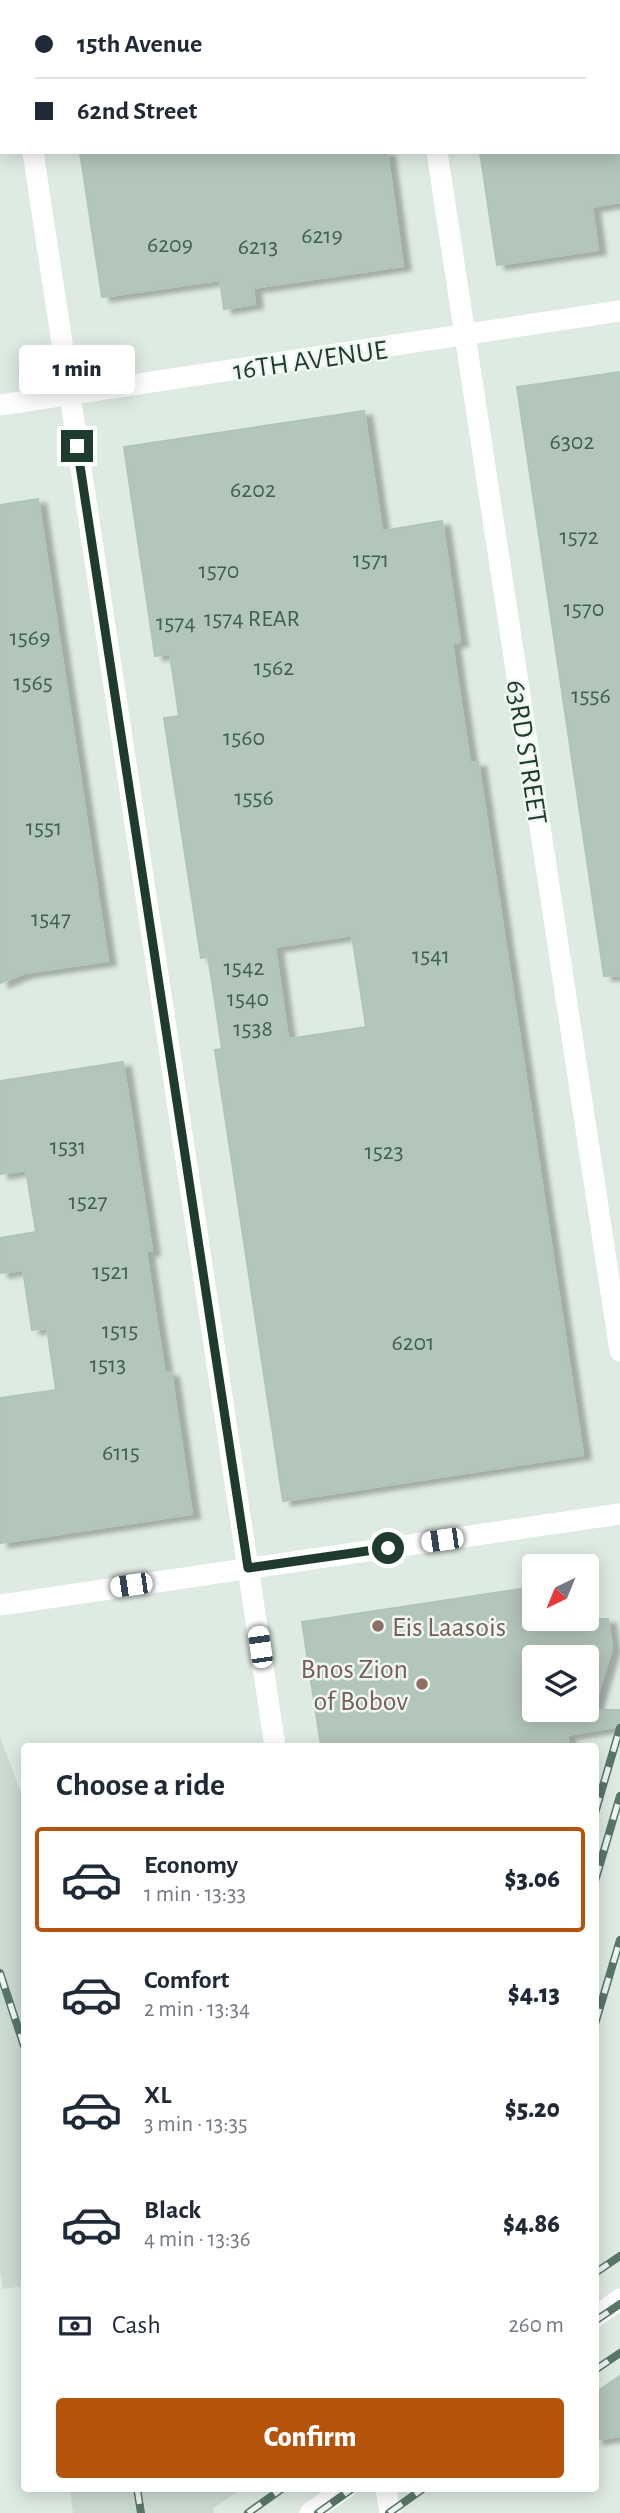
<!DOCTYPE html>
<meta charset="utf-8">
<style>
body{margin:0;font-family:"Alegreya Sans",sans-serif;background:#f2f2f3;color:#1f2937;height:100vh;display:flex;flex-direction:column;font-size:26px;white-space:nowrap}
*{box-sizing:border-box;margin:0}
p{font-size:23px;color:#747a83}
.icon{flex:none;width:38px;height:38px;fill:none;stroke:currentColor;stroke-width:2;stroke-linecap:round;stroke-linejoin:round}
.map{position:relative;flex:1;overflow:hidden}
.sheet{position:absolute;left:21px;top:1743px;width:578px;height:749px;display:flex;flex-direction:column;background:#fff;border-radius:7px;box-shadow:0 4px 18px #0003}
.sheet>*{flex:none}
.hud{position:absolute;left:0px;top:0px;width:621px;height:154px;box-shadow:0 4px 18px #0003;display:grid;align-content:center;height:154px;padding:0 35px;background:#fff}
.needle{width:46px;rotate:223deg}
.buttons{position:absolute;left:522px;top:1554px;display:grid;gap:14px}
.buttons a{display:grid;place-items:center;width:77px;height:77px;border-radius:7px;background:#fff;box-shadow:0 4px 18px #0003;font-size:35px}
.end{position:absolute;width:32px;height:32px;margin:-16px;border:9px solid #1e3b2e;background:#fff;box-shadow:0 0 0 4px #fff}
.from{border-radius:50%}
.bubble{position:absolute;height:49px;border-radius:7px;background:#fff;box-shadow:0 4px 18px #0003;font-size:23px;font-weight:800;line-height:49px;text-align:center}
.car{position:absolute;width:21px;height:42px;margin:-21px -10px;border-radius:9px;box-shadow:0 0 5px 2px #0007;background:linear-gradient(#fff 24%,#345 0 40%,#fff 0 76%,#345 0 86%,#fff 0)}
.hud b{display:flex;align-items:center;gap:24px;height:66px;font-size:26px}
.hud b+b{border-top:2px solid #e0e1e3}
.hud i{width:18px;height:18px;background:#1f2937}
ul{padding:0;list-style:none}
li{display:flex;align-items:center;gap:21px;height:105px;margin:0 14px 10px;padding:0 21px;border:4px solid transparent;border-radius:7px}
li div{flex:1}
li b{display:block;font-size:26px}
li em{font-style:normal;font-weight:800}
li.active{border-color:#b45309}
li>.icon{width:63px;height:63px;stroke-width:1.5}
h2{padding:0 35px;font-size:32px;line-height:84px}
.pay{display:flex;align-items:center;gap:18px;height:77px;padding:0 35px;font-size:26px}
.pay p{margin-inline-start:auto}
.cta{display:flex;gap:14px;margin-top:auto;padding:14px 35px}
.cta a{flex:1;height:80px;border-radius:7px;background:#b45309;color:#fff;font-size:28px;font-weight:800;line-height:80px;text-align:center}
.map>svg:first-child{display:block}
.built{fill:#ccdbd1}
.building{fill:#b3c6bb;stroke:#b0c5b8;stroke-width:2;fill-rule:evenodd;filter:url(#shadow)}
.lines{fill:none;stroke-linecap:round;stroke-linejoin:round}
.minor{stroke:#fff;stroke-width:21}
.rail-casing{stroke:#587769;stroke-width:8}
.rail{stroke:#eef7f1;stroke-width:5;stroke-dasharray:16;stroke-linecap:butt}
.route{stroke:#1e3b2e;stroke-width:9}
.education-dot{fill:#8d6e63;stroke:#eef7f1;stroke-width:2.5}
.labels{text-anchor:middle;stroke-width:5;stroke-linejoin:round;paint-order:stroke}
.number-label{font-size:24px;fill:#435e51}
.street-label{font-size:28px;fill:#1e3b2e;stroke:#eef7f1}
.education-label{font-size:28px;fill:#785e54;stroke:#eef7f1;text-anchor:start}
</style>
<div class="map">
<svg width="620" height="2513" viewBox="0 0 620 2513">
<defs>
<filter id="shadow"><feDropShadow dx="8" dy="4.5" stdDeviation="2" flood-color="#0004"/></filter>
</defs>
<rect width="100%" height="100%" fill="#deebe2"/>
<!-- built -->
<path class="built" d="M0 1737 24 1801V2286L3 2289 0 2271Z
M70 2489V2488L242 2489 213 2508 214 2513H73Z"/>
<!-- building -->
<path class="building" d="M80 152H387L403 266 253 288 255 304 224 309 220 280 102 297Z
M480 152H620V202L592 207 598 250 497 265Z
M620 372V975L604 976 517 387Z
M364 411 382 531 442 521 460 642 452 643 470 763 478 762 583 1455 283 1501 215 1050 222 1049 213 988 208 957 201 958 164 718 179 716 170 654 155 656 124 447ZM352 935 366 1027 288 1039 275 947Z
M38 499 108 961 25 973 0 983V505Z
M123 1062 152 1251H146L155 1312 165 1373 171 1372 192 1514 0 1543V1398L56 1390 47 1328 32 1330 23 1270 0 1273V1238L36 1232 26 1170 0 1174V1081Z
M534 1587V1619H608L612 1648 593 1710H620V1726L567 1735 569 1746H321L302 1622ZM534 1657H586V1710H534Z
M620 2376V2436L595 2440V2393Z"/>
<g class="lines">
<!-- minor -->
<path class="minor" d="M10 0V2
M413 0V2
M33 152 275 1746
M437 152 620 1351
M0 405 620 311
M0 1605 620 1514
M595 2317 620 2299
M386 2488 390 2513
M310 2513 346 2488"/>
<defs>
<path id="rail" d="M598 0 599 2
M620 10V14
M595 1813 620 1728
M595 1881 620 1796
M0 1973 24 2046
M595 2024 620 1940
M595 2273 620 2256
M595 2321 620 2304
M595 2370 620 2353
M137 2488 141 2513
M248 2513 283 2488
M318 2513 353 2488
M389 2513 424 2488"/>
</defs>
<!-- rail casing -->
<use href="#rail" class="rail-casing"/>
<!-- rail -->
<use href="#rail" class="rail"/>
</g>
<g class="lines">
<!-- route -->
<path class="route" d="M77 446 248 1568 388 1548"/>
</g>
<!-- markers -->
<g class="education-dot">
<circle cx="378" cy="1626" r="7"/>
<circle cx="422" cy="1684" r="7"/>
</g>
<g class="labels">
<!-- number labels -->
<g class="number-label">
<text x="322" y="243">6219</text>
<text x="170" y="252">6209</text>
<text x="258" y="254">6213</text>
<text x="572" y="449">6302</text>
<text x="253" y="497">6202</text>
<text x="579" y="544">1572</text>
<text x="371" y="567">1571</text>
<text x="219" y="578">1570</text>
<text x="584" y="616">1570</text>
<text x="252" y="626">1574 REAR</text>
<text x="176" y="630">1574</text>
<text x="30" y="645">1569</text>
<text x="274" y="675">1562</text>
<text x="33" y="690">1565</text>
<text x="591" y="703">1556</text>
<text x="244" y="745">1560</text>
<text x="254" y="805">1556</text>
<text x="44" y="835">1551</text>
<text x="51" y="926">1547</text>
<text x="431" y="963">1541</text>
<text x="244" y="975">1542</text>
<text x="248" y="1006">1540</text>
<text x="253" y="1036">1538</text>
<text x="68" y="1154">1531</text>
<text x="384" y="1159">1523</text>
<text x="88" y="1209">1527</text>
<text x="111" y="1279">1521</text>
<text x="120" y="1338">1515</text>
<text x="413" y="1350">6201</text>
<text x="108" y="1372">1513</text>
<text x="121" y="1460">6115</text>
</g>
<!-- street labels -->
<g class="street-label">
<text transform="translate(310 359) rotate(-8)" y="10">16TH AVENUE</text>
<text transform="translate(528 752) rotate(81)" y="10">63RD STREET</text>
</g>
<!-- education labels -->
<g class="education-label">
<text x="392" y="1636">Eis Laasois</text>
<text x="408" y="1678" text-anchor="end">Bnos Zion<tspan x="408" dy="32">of Bobov</tspan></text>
</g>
</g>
</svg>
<div class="buttons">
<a><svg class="needle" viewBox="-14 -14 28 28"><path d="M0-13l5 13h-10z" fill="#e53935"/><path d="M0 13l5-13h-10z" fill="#747a83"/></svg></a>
<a><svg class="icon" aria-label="layers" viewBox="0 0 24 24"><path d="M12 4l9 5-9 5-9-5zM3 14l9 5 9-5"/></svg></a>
</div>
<i class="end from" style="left:388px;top:1548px"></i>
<i class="end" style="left:77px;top:446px"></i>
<div class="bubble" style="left:19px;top:345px;width:116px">1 min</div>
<i class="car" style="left:442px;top:1540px;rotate:262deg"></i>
<i class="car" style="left:131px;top:1585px;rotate:262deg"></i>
<i class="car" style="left:260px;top:1647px;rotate:352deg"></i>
<div class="hud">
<b><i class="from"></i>15th Avenue</b>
<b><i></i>62nd Street</b>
</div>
<section class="sheet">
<h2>Choose a ride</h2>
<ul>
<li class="active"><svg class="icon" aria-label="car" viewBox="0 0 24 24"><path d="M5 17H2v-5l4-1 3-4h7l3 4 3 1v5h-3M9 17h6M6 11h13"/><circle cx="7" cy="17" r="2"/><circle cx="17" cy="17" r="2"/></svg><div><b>Economy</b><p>1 min · 13:33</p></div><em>$3.06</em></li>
<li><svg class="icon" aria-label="car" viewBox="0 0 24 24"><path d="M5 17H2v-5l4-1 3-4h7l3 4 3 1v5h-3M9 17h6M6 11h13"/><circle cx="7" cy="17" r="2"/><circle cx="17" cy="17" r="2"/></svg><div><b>Comfort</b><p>2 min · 13:34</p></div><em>$4.13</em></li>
<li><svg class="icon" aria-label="car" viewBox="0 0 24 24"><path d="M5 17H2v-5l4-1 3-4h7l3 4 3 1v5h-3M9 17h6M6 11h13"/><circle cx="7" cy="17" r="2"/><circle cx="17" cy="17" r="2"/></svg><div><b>XL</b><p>3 min · 13:35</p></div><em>$5.20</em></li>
<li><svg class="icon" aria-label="car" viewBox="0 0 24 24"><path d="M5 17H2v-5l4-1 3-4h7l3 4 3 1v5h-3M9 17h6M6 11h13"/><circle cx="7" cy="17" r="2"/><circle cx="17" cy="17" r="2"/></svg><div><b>Black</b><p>4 min · 13:36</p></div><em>$4.86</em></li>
</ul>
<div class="pay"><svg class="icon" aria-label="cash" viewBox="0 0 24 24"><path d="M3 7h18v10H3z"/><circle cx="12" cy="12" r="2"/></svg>Cash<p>260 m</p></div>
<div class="cta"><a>Confirm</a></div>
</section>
</div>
